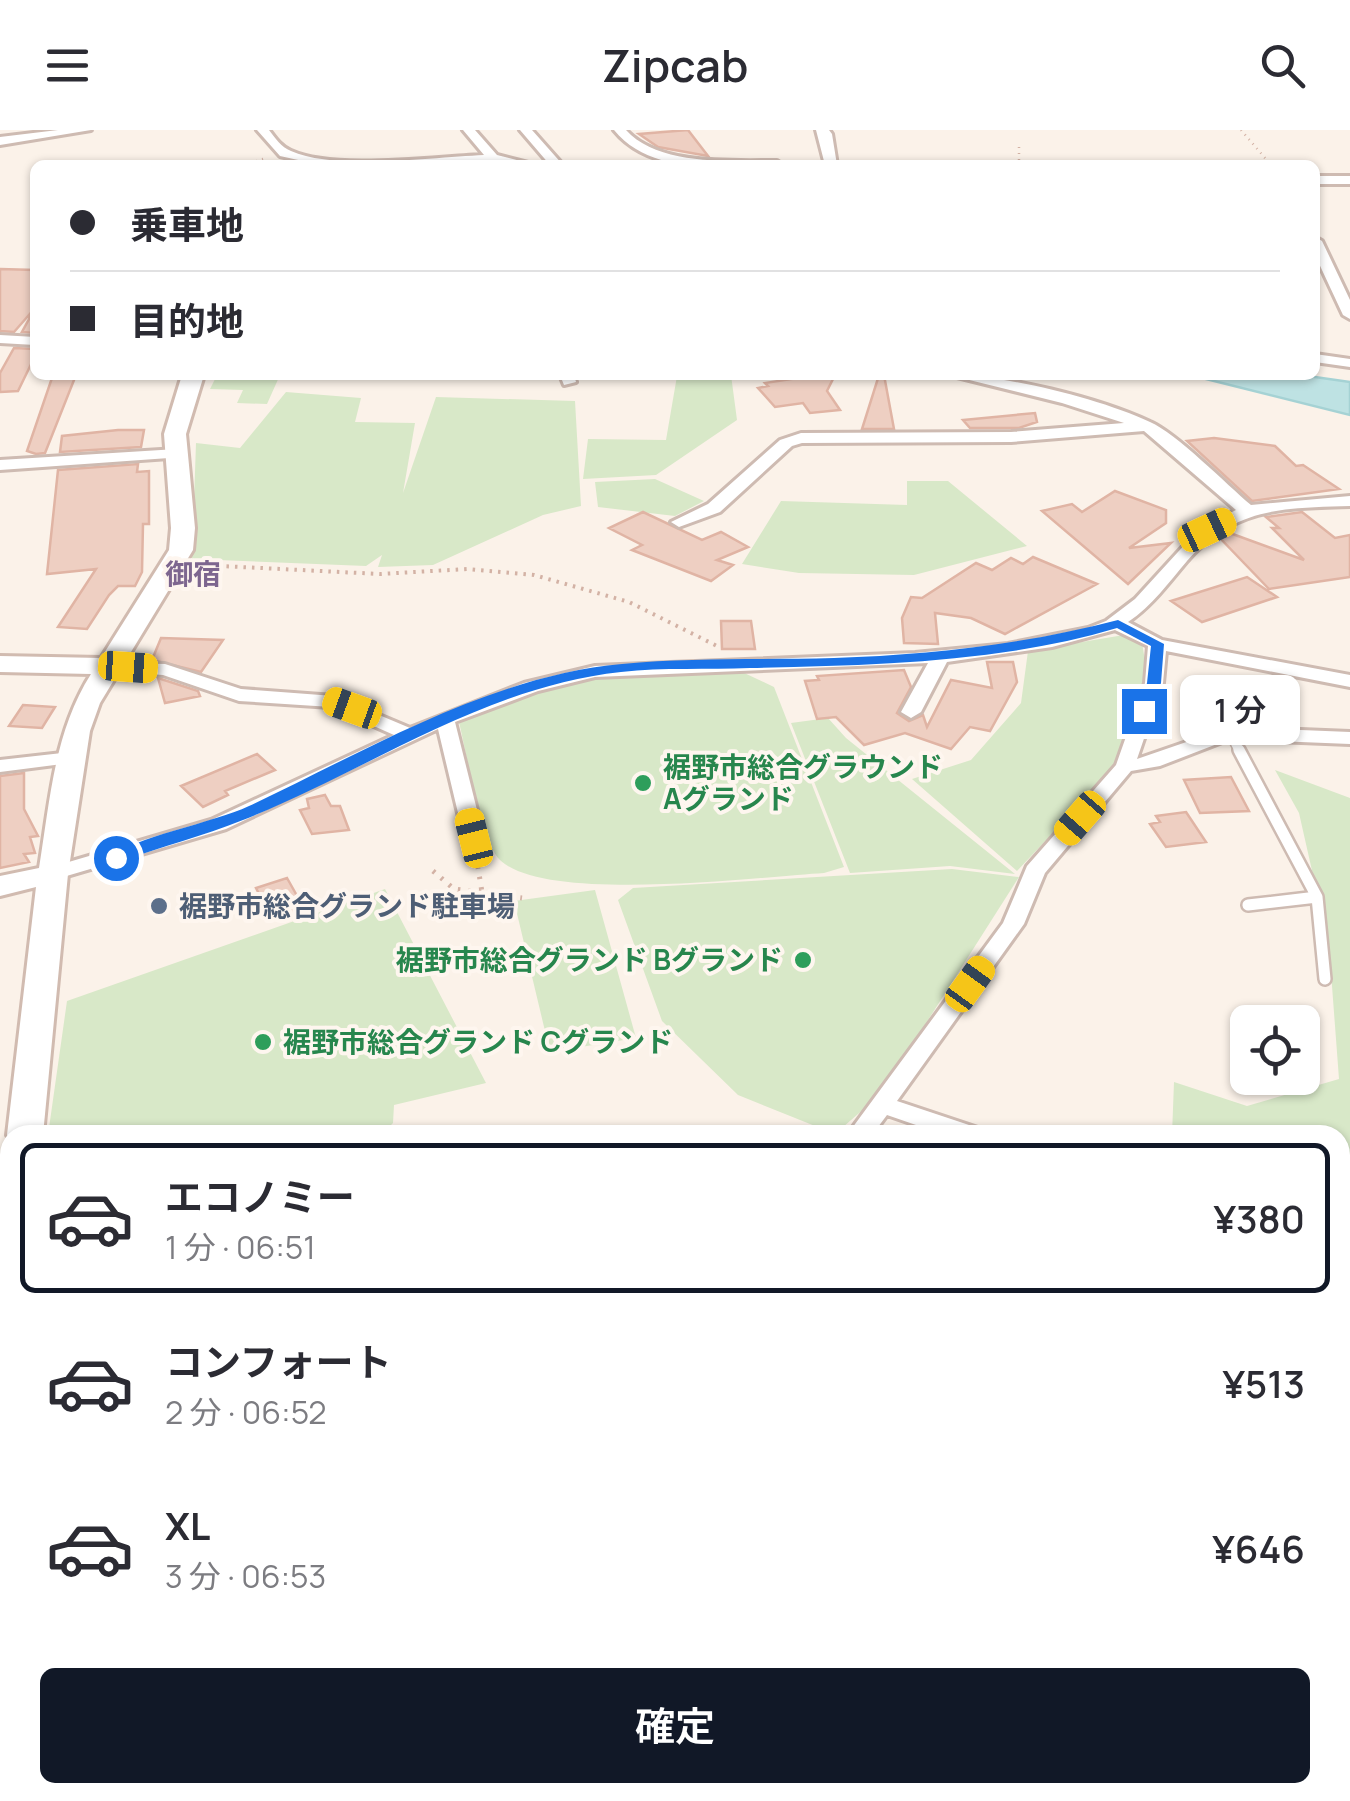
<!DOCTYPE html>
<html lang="ja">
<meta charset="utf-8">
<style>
body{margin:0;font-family:Manrope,"Noto Sans JP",sans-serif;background:#f7f7f7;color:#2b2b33;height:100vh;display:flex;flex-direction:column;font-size:38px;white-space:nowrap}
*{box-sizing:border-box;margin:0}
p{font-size:32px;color:#7c7c81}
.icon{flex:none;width:55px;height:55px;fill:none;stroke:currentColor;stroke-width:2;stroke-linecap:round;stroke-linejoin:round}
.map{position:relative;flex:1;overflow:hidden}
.drawer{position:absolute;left:0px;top:995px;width:1350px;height:678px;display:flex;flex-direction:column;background:#fff;border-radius:30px 30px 0 0;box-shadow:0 2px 8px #0004}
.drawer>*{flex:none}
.banner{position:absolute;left:30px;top:30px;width:1290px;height:220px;border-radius:15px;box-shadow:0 2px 8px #0004;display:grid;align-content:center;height:220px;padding:0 40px;background:#fff}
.controls{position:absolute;left:1230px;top:875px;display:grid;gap:20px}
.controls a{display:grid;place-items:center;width:90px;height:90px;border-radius:15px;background:#fff;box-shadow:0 2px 8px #0004;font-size:50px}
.end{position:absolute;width:45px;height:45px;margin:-22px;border:12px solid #1a73e8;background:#fff;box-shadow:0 0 0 5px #fff}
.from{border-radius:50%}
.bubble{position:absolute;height:70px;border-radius:15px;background:#fff;box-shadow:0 2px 8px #0004;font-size:32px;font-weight:600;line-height:70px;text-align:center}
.car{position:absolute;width:30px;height:60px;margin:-30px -15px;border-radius:12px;box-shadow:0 0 8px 2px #0007;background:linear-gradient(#f5c518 24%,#345 0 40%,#f5c518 0 76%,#345 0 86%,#f5c518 0)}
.banner b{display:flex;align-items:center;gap:35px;height:95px;font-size:38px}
.banner b+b{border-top:2px solid #e1e1e2}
.banner i{width:25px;height:25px;background:#2b2b33}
ul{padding:18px 0 0;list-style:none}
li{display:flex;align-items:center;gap:30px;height:150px;margin:0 20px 15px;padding:0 20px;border:5px solid transparent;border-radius:15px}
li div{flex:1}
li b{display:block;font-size:38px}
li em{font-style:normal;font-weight:600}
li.selected{border-color:#111827}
li>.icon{width:90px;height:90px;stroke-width:1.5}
.cta{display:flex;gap:20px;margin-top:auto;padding:20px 40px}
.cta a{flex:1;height:115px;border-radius:15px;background:#111827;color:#fff;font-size:40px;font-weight:600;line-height:115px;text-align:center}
header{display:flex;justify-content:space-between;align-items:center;height:130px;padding:0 40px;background:#fff;font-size:45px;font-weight:600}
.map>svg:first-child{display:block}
.green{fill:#d8e8c8}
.water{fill:#bee2e3;stroke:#a5d2d4;stroke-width:2.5}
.building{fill:#eecfc2;stroke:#e0b4a4;stroke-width:2.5}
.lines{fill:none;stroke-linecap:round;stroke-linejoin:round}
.lane-far1-casing{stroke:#cebbb2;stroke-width:12}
.lane-casing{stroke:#cebbb2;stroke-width:16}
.street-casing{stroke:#cebbb2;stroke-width:6}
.secondary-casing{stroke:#d1bbb0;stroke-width:6}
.path-far2{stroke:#d3b2a5;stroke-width:2.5;stroke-dasharray:1 5;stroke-linecap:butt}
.path-far1{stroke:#d3b2a5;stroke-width:4;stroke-dasharray:2.5 6;stroke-linecap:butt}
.path{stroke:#d3b2a5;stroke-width:5;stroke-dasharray:2.5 8;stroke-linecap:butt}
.lane-far1{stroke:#fff;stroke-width:9}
.lane{stroke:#fff;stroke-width:11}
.street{fill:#fff;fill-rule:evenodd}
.secondary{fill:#fff;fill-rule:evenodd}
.route{fill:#1a73e8}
.leisure-dot{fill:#2e9e5b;stroke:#fef6ef;stroke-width:4}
.service-dot{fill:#5c6f8a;stroke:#fef6ef;stroke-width:4}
.labels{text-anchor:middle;stroke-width:8;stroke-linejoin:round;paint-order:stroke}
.far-quarter-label{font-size:28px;font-weight:bold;fill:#7d668f;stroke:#fef6ef}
.leisure-label{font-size:28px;font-weight:bold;fill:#27864d;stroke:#fef6ef;text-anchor:start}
.service-label{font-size:28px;font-weight:bold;fill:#4e5e75;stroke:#fef6ef;text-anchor:start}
</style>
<header><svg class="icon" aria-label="menu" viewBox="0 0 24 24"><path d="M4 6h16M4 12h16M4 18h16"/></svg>Zipcab<svg class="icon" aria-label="search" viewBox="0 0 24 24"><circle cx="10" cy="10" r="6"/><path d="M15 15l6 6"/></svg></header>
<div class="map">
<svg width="1350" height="1671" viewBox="0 0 1350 1671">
<rect width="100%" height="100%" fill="#fbf2e9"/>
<!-- green -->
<path class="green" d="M217 245H280L267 274 237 273 243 260 210 259Z
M731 245 737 290 656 345 583 349 588 309 666 310 677 246Z
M286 262 361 268 355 292 415 293 403 363 436 267 575 271 581 376 543 385 433 435 378 437 382 425 366 436 192 429 196 313 240 318Z
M655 349 704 371 675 386 598 377 595 352Z
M907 351H948L1027 416 914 445 799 443 742 434 781 371 907 375Z
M1124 505 1142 512 1148 550 1121 631 1017 741 912 649 971 630 1021 573 1028 521Z
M740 541 774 557 844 737 824 743C758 747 546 774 500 730 481 712 466 621 459 592L528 563 599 548Z
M828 588 846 608 1015 744 950 736 850 743 791 593Z
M1275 640 1350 668V1161L1340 1165V1005H1172L1174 952 1247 976 1339 949 1329 816 1299 683Z
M952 739 1019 747 881 964 835 1004 738 965 662 891 618 770 633 758Z
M385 759 486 953 394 975 393 993 381 1005H48L67 871Z
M595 760 636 908 550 922 514 771Z"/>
<!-- water -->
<path class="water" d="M1190 245H1301L1350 252V285Z"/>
<!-- building -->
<path class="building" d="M688 0 708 26 658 17 639 4Z
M0 139 35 140V203L22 202 35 178 14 202 0 201Z
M14 218 35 219V226L18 261 0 262V243Z
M53 245H76L45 323 36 324 27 321Z
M817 245H835L827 261 840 280 810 283 803 273 775 277 758 258 768 256 765 253Z
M879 245H884L894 299H862Z
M1035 283 1037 292 1019 298H970L963 290Z
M118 300H144L141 317 60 322 62 306Z
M1214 308 1275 316 1296 336 1303 335 1339 359 1252 371 1187 311Z
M138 334 137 342 149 341V394H143L142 442 135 456H118L109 465 87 499 58 497 96 439 47 444 58 340Z
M1115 361 1166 380V393L1129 418 1171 413 1128 454 1042 381 1072 374 1082 382Z
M643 382 702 410 721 402 748 417 717 430 733 435 711 451 632 420 642 415 609 398Z
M1302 382 1335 408 1350 405V447L1269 459 1219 407 1227 402 1304 430 1272 398H1279L1266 387Z
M1033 427 1097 454 1005 504 971 488 935 483 938 514 904 513 902 488 911 467 922 468 976 433 992 440 1011 428 1023 434Z
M1247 447 1277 467 1202 492 1171 471Z
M721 491H751L755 519H722Z
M161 508 223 510 201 542 152 530Z
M987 532H1013L1017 552 990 601 970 597 951 619 905 603 864 615 836 587 817 589 805 551 819 550 817 546 904 540 911 557 897 583 909 591 923 585 927 597 951 550 992 558Z
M158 548 198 561 200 566 165 573Z
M23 575 55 577 42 598 9 596Z
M257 624 275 640 225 661 228 665 203 677 181 656Z
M24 643V679L38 706 30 707 35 723 24 724 29 732 0 738V646Z
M1231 647 1249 681 1200 683 1184 650Z
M325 665 331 676H340L349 700 312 704 300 680 309 678 307 669Z
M1186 682 1206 712 1166 717 1150 694 1160 692 1156 686Z
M287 748 305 780 272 789 256 758Z"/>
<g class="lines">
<defs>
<path id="lane-far1" d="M1230 603 1240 622"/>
<path id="lane" d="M1239 620 1317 767 1325 849
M1248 775 1317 767"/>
<path id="street" d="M58 0H91L0 15V7Z
M257 0H269C275 8 281 17 291 21 335 41 434 27 484 25L463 0H475L497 25 536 35 493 32 321 35 280 26Z
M520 0H532L563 35H550Z
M614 0H626C658 36 732 31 777 31L783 35C728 35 653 48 614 0Z
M816 0H829L832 4 837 35H825Z
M1315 46H1350V54H1315Z
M1315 107 1322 111 1350 170V189L1343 185 1315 125Z
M0 205 35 207V215L0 213Z
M1315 224 1350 229V237L1315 232Z
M560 245H574L576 252 564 255Z
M949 245C1006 245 1098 268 1150 292 1176 303 1227 355 1251 375L1350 366V376C1284 378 1234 377 1187 431 1169 452 1152 476 1128 492L1162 510 1350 545V557L1166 521 1163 553 1137 629 1230 597 1350 602V614L1230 609 1160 636 1131 641 1045 743 1024 794 897 971 981 999 984 1005H945L887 985 872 1005H847L1003 793 1027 736 1116 635 1145 553 1148 516 1115 500 1052 517 947 532 921 582 911 588 901 582 928 533 595 547 538 561 455 592 484 708 481 712 474 714 464 708 438 599 226 699 53 750 42 744 45 739 211 690 394 605 331 577 239 571 163 545 101 540V532L165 534 241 559 334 566 410 598 524 553 595 536 915 523 1008 514 1088 498 1106 491 1135 469 1199 399 1236 380 1144 301 1011 312 802 313 792 316 720 382 679 397 671 392 708 374 780 310 801 303 1011 302 1124 293 1062 273Z
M177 319 185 324 183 327 0 340V330Z
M71 622 78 624 81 628 78 632 0 642V630Z
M1350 1180V1205L1340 1209V1184Z
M1350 1536V1564L1340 1565V1537Z
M10 1553V1583L0 1587V1557Z
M232 1662H265L263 1671H229Z
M1008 1662H1042L1041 1671H1007Z"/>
<path id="secondary" d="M182 245H204L186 304 195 398 193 420 100 573 90 601 68 744 43 1005H10V1010L7 1005 36 757 0 766V746L39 738C50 671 54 602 91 544L0 542V526L101 528 169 420 171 398 164 304Z
M10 1108V1212L0 1215V1111Z"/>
</defs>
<!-- lane-far1 casing -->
<use href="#lane-far1" class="lane-far1-casing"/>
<!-- lane casing -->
<use href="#lane" class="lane-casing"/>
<!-- street casing -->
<use href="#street" class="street-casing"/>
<!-- secondary casing -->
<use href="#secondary" class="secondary-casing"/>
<!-- path-far2 -->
<path class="path-far2" d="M1241 0 1271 35
M1019 17V35
M245 35 266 28"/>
<!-- path-far1 -->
<path class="path-far1" d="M201 435 380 444 467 439 534 445 629 472 719 517"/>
<!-- path -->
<path class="path" d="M476 726 482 762
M433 741 454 759 522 768"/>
<!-- lane-far1 -->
<use href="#lane-far1" class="lane-far1"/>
<!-- lane -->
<use href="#lane" class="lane"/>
<!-- street -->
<use href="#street" class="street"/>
<!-- secondary -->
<use href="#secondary" class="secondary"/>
</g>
<!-- route -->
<path class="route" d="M1118 490 1164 514 1161 553 1149 584 1138 581 1147 553 1151 516 1117 498C1000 533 872 535 750 538 708 540 663 537 621 542 483 557 369 640 243 690 203 706 161 717 121 731L108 728C134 707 213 693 249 676 368 620 490 546 622 534 692 527 764 530 834 528 929 525 1027 514 1118 490Z"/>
<!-- markers -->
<g class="leisure-dot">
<circle cx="643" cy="653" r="10"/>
<circle cx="803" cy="830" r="10"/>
<circle cx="263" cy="912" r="10"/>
</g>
<circle class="service-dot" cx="159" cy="776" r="10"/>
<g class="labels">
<!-- far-quarter labels -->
<g class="far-quarter-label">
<text x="193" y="454">御宿</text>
</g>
<!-- leisure labels -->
<g class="leisure-label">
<text x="663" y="647">裾野市総合グラウンド<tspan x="663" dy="32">Aグランド</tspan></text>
<text x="783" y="840" text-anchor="end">裾野市総合グランド Bグランド</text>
<text x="283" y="922">裾野市総合グランド Cグランド</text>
</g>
<!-- service labels -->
<g class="service-label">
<text x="179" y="786">裾野市総合グランド駐車場</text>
</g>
</g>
</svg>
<div class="controls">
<a><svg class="icon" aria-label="locate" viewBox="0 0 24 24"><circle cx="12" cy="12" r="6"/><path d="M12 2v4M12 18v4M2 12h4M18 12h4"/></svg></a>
</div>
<i class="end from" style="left:116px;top:728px"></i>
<i class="end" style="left:1144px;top:581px"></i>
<div class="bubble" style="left:1180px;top:545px;width:120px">1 分</div>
<i class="car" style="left:1207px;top:400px;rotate:65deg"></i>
<i class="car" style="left:128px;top:537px;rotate:94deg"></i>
<i class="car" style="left:352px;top:578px;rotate:290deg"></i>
<i class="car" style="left:1080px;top:688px;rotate:221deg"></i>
<i class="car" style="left:474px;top:708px;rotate:346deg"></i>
<i class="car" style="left:970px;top:854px;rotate:36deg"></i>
<div class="banner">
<b><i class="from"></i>乗車地</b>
<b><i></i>目的地</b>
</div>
<section class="drawer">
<ul>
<li class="selected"><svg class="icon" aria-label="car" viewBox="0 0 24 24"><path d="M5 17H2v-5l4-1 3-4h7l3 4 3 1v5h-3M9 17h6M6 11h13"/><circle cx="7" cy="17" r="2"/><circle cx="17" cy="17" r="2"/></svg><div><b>エコノミー</b><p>1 分 · 06:51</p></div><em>¥380</em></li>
<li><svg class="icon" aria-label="car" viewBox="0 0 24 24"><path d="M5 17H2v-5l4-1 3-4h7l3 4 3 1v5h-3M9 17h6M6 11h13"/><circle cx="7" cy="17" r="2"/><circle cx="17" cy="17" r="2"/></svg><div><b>コンフォート</b><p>2 分 · 06:52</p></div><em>¥513</em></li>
<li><svg class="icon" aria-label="car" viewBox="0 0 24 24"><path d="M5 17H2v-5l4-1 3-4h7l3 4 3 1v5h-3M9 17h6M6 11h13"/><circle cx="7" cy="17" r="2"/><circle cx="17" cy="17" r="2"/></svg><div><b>XL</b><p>3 分 · 06:53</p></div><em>¥646</em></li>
</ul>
<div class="cta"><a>確定</a></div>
</section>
</div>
